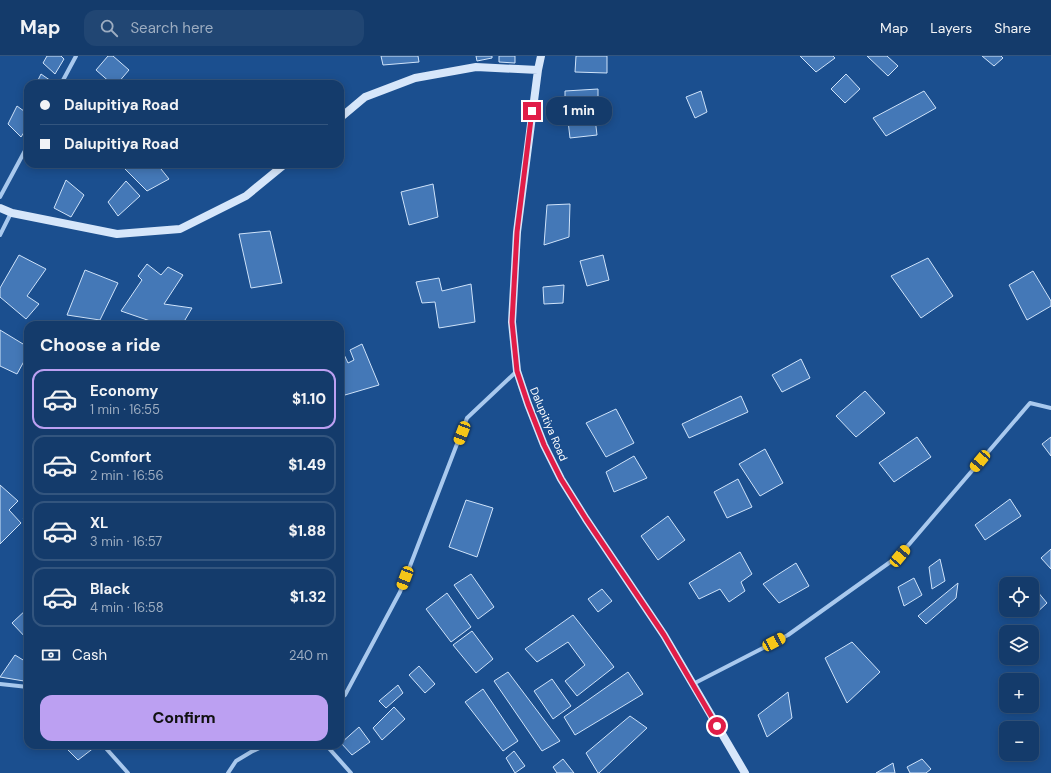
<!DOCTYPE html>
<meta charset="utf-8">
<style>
body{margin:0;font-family:"DM Sans",sans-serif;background:#214673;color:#f1f3f6;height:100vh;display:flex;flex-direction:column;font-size:15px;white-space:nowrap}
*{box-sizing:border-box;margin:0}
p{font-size:13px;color:#9dadc1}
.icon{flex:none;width:22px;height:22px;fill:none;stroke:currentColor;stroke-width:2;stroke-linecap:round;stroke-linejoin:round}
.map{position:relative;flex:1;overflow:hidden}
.drawer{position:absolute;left:24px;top:265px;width:320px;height:428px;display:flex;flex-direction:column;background:#143b6b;border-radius:12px;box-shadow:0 2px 10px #0003,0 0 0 1px #33557e}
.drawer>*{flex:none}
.banner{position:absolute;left:24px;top:24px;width:320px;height:88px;border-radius:12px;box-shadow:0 2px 10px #0003,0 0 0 1px #33557e;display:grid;align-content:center;height:88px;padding:0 16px;background:#143b6b}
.controls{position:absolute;left:999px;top:521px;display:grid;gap:8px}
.controls a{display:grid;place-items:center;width:40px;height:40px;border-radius:8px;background:#143b6b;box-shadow:0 2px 10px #0003,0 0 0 1px #33557e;font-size:20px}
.end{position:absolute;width:18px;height:18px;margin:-9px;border:5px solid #e11d48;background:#fff;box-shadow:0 0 0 2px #fff}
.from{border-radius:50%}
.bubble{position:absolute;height:28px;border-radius:12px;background:#143b6b;box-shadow:0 2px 10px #0003,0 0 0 1px #33557e;font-size:13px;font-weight:800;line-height:28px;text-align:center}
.car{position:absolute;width:12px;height:24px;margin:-12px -6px;border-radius:5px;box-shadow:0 0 3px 1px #0007;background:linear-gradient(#f5c518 24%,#345 0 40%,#f5c518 0 76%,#345 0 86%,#f5c518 0)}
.banner b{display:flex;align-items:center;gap:14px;height:38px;font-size:15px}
.banner b+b{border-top:1px solid #33557e}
.banner i{width:10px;height:10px;background:#f1f3f6}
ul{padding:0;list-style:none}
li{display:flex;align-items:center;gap:12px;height:60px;margin:0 8px 6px;padding:0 8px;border:2px solid #33557e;border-radius:12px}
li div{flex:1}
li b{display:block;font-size:15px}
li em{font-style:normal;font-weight:800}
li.on{border-color:#bca0f2}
li>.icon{width:36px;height:36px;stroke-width:1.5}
h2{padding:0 16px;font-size:18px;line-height:48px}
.pay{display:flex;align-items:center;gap:10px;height:44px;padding:0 16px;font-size:15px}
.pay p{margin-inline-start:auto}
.cta{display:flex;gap:8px;margin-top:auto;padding:8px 16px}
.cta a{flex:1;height:46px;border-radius:12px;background:#bca0f2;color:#111;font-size:16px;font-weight:800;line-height:46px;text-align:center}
header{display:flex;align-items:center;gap:24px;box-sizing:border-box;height:56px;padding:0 20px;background:#143b6b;border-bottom:1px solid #33557e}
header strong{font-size:19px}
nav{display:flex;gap:22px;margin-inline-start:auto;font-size:14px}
.search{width:280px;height:36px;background:#214673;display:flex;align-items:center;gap:10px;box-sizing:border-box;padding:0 14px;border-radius:12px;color:#9dadc1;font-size:15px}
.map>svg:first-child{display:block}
.building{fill:#4478b7;stroke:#cfe3fa}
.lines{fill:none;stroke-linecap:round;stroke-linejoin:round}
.street{stroke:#a9c9ee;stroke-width:4}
.secondary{stroke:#d6e6fa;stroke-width:8}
.route{stroke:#e11d48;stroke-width:5}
.labels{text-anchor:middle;stroke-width:3;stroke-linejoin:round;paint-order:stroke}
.street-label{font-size:11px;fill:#fff;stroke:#1b4f8f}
</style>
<header>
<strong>Map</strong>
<div class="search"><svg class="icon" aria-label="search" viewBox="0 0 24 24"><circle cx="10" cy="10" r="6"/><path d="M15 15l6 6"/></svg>Search here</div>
<nav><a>Map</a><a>Layers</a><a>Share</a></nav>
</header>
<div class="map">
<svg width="1051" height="717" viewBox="0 0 1051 717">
<rect width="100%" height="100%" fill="#1b4f8f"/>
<!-- building -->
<path class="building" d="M47 0H61L64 3 55 18 43 7Z
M108 0H113L129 14 117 28H112L96 14Z
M381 0H418L419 6 383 9Z
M476 0H492V2L477 5Z
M499 0H515V7L499 6Z
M576 0H607V17L575 16Z
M800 0H833L835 2 816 16Z
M867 0H887L898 10 888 20Z
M982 0H1001L1003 2 994 10Z
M41 18 54 27 53 28H36Z
M846 18 860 33 845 47 831 33Z
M598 33V56L565 60V35Z
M701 35 707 56 695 62 686 41Z
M924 35 936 52 886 80 873 62Z
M17 50 28 58V70L21 81 8 68Z
M595 62 597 79 570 82 568 65Z
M120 108H157L169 123 147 135Z
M66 124 84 139 71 161 54 152Z
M126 125 140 140 118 160 108 146Z
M433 128 438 161 409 169 401 136Z
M570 148 569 181 544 189 547 149Z
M270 175 282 227 251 232 239 178Z
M19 199 46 213 27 240 39 248 26 263 0 241V232Z
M603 199 609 224 587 230 580 205Z
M928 202 953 240 921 262 891 220Z
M147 208 161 219 168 211 183 219 164 248 192 252 182 269H162L121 255 142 224 138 220Z
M85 214 118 227 100 264 67 259Z
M1033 215 1051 245V250L1027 264 1009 229Z
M439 222 442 235 471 228 475 266 439 272 435 246 422 247 416 226Z
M564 229 563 247 544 248 543 231Z
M0 274 28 291V298L17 318 0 310Z
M362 288 379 329 345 339 340 329V290L348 307 354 304 350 294Z
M801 303 810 322 782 336 772 319Z
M865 335 885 357 856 381 836 360Z
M741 340 748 356 689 382 682 368Z
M616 353 634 387 606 401 586 367Z
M917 381 931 401 894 426 879 407Z
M1051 381V400L1042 388Z
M765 393 783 427 760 440 739 408Z
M634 400 647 422 614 436 606 416Z
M738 423 752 451 727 462 714 436Z
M0 429 18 445 9 454 21 467 0 488Z
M1010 443 1021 460 985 484 975 469Z
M466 444 493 452 477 501 449 491Z
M28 457V468L23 462Z
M668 460 685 484 658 504 641 480Z
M1051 493V513L1041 502Z
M740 496 752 518 741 526 745 535 729 546 720 533 699 543 689 527Z
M940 503 945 525 932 533 929 511Z
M796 507 809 530 779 547 763 528Z
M471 518 494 551 478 563 454 529Z
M914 522 922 539 904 550 898 531Z
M958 527 956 542 926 568 918 560Z
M1032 529 1047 547 1033 560 1027 554H1032Z
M602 533 612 545 598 556 588 543Z
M447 537 471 571 451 586 426 553Z
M28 552V584L12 567Z
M573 559 614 611 577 640 565 625 585 609 568 586 537 606 525 593Z
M472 575 493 603 476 617 453 589Z
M852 586 880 616 847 647 825 602Z
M15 599 28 607V619L24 625 0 621Z
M419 610 435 628 425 637 409 619Z
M508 616 560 685 542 695 494 625Z
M628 616 643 638 575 679 564 661Z
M552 623 571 650 553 663 534 635Z
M398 629 403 637 386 652 379 645Z
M483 633 518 685 503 695 465 646Z
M788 636 792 662 767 681 758 659Z
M394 651 405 663 382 684 373 672Z
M630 660 647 672 599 717H598L586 697Z
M359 671 370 686 352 699 341 687Z
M66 689H94L95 691 78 704 64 690Z
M514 695 525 710 515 717 506 702Z
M563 703 574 717H557L553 711Z
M922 703 931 713 926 717H910L907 711Z
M893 707 895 717H876Z"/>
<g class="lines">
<!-- street -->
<path class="street" d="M61 28 76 0
M0 141 28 89
M0 179 11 157
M0 628 28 631
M693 628 788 579 900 499 1030 347 1051 352
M340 643 345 639 400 536 467 362 517 315
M103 689 128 717
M326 689 351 717
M228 717 236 705 251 696 266 689"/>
<!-- secondary -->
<path class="secondary" d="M541 0 538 14 517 176 512 266 517 315 528 348 544 389 561 423 586 463 664 579 745 717
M340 62 365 41 415 22 476 11 538 14
M0 152 12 157 117 178 180 173 246 140 285 108"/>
</g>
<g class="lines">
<!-- route -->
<path class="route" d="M532 55 517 176 512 266 517 315 528 348 544 389 561 423 586 463 664 579 717 670"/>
</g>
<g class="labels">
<!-- street labels -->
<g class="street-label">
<text transform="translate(549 368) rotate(67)" y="4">Dalupitiya Road</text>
</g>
</g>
</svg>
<div class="controls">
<a><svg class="icon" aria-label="locate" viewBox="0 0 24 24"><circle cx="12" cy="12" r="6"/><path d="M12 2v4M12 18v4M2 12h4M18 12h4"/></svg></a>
<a><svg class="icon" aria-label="layers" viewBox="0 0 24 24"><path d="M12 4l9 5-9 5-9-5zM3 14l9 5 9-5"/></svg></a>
<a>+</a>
<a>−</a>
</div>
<i class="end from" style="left:717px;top:670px"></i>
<i class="end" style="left:532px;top:55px"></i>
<div class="bubble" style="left:546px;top:41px;width:66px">1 min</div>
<i class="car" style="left:462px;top:377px;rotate:201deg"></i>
<i class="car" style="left:980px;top:405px;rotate:220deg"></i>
<i class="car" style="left:900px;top:500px;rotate:40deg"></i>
<i class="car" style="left:405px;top:522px;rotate:201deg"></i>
<i class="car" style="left:774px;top:586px;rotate:62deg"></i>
<div class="banner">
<b><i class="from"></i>Dalupitiya Road</b>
<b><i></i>Dalupitiya Road</b>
</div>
<section class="drawer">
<h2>Choose a ride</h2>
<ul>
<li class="on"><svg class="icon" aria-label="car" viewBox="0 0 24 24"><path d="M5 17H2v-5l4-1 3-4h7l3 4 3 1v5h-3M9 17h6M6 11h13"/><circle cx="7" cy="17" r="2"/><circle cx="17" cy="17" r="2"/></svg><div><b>Economy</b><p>1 min · 16:55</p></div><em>$1.10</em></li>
<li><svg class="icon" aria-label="car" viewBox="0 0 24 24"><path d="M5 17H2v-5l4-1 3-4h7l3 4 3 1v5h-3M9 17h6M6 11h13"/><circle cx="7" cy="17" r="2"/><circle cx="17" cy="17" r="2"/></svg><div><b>Comfort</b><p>2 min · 16:56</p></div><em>$1.49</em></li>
<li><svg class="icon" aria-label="car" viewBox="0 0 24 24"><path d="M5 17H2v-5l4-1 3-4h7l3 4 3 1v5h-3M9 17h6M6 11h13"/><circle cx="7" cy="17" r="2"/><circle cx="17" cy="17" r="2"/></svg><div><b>XL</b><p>3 min · 16:57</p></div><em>$1.88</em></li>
<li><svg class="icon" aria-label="car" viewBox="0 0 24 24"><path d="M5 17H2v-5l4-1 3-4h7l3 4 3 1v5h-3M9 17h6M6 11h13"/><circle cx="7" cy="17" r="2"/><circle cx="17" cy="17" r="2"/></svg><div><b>Black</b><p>4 min · 16:58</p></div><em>$1.32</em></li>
</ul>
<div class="pay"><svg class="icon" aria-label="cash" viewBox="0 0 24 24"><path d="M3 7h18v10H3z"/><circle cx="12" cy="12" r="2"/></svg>Cash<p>240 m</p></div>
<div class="cta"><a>Confirm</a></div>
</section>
</div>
